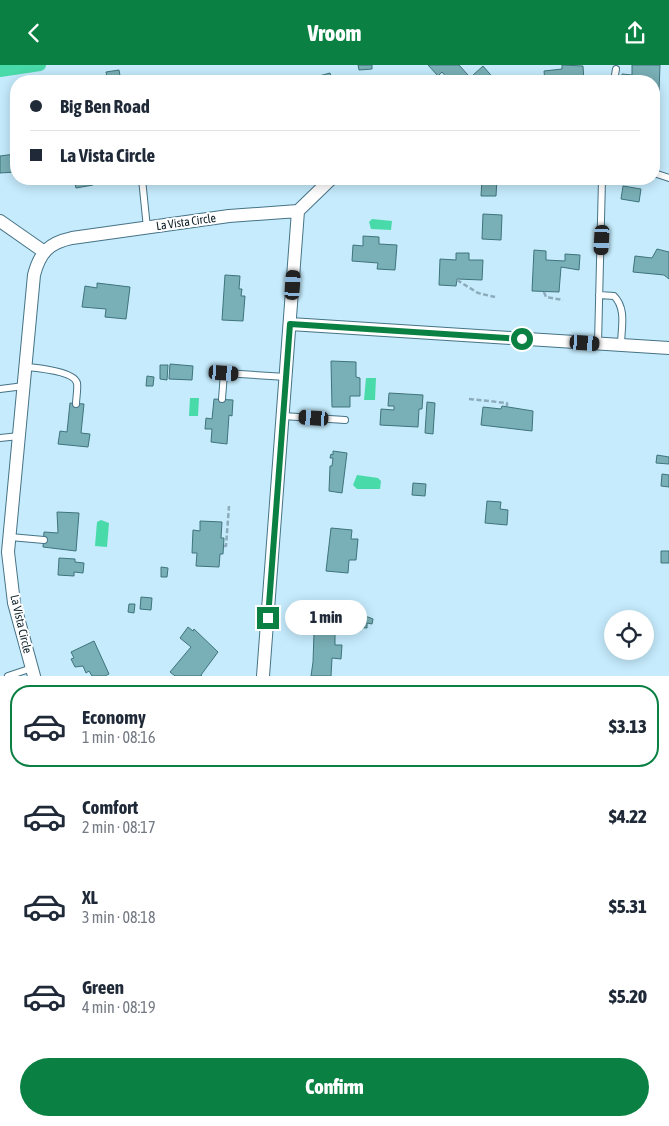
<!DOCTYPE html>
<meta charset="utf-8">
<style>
body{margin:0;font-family:"Asap Condensed",sans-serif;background:#f2f2f3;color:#1f2937;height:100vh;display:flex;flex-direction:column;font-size:19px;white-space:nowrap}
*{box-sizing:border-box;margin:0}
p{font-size:16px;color:#747a83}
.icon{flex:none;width:28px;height:28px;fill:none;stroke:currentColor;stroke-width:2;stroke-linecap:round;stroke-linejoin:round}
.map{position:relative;height:611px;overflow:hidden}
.side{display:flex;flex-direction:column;background:#fff;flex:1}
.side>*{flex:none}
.top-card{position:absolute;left:10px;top:10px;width:650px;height:110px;border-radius:20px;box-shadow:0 2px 12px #0003;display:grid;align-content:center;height:110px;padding:0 20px;background:#fff}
.controls{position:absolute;left:604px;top:545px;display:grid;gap:10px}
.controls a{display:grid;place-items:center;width:50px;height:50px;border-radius:50%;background:#fff;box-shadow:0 2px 12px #0003;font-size:25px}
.end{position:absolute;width:22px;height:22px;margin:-11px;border:6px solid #0b8043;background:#fff;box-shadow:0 0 0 2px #fff}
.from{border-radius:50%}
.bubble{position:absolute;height:35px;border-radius:18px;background:#fff;box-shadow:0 2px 12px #0003;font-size:16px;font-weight:800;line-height:35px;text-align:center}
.car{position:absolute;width:15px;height:30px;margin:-15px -8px;border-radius:6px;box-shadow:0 0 4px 1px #0007;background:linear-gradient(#222 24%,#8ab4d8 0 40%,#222 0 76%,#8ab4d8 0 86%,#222 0)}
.top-card b{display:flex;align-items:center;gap:18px;height:48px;font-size:19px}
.top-card b+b{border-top:1px solid #e0e1e3}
.top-card i{width:12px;height:12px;background:#1f2937}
ul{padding:9px 0 0;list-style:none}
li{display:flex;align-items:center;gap:15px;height:82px;margin:0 10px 8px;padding:0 10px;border:2px solid transparent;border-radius:20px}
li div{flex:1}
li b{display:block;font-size:19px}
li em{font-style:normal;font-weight:800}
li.active{border-color:#0b8043}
li>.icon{width:45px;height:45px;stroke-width:1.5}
.button{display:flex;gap:10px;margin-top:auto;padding:10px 20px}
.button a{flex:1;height:58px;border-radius:30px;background:#0b8043;color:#fff;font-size:20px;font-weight:800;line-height:58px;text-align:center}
header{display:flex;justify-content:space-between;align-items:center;height:65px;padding:0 20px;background:#0b8043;color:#fff;font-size:22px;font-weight:800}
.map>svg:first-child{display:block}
.water{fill:#49daa9}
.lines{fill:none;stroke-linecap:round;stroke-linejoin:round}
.canal{stroke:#49daa9;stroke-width:12}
.building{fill:#79afb6;stroke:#3f747b}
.lane-casing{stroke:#467386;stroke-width:8}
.street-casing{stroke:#467386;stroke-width:14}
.path{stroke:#8dacbb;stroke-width:2.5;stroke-dasharray:5 2.5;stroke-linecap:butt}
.lane{stroke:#fff;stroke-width:6}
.street{stroke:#fff;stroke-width:12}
.route{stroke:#0b8043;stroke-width:6}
.labels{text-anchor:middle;stroke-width:4;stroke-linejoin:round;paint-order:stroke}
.street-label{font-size:12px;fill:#0d1f27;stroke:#fff}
</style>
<header><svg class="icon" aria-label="back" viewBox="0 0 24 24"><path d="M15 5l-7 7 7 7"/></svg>Vroom<svg class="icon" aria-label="share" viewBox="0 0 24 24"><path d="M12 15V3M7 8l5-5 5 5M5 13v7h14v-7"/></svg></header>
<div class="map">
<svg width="669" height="611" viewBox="0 0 669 611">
<rect width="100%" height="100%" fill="#c5ebfc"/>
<!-- water -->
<path class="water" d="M372 154 392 156 391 165 371 164 369 157Z
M366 313H376L375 335H364Z
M190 333H199L198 351H189Z
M357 410 378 413 381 416 380 424H357L353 420Z
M101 455 109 458 107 482 95 481 97 457Z"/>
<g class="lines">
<!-- canal -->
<path class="canal" d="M0 6 40 0"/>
</g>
<!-- building -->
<path class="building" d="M358 0H372V4L359 5Z
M428 0H459L468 10 461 16H447L449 15 442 7 438 11Z
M562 0 583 1 584 16H545L544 6 562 4Z
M632 0H660L659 26H654V16H622V9L632 10Z
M483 1 496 16H477L472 11Z
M119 5 121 16H108L106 7Z
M330 8 332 15 338 13 339 16H316L320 15 319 11Z
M16 82V107L0 108V91L15 89 14 83Z
M74 114H121L92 116 93 120 76 123Z
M482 114H497L496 131H481Z
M623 121 641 124 639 137 621 134Z
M483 149 502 150 501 175 482 174Z
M363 171 379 172V179L397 180 395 205 377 204 378 198 352 196 353 180 363 181Z
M657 184 669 187V214L664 210 633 207 635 191 652 193Z
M534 185 546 186V195L565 196V189L580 190 579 205 561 202 559 227 532 226Z
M456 188H469V195H483L482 215 457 214 456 221 439 220 440 194 456 195Z
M225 210 240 211 239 224H242L241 231H245L243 256 222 255Z
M97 218 130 222 126 254 105 252 106 244 82 242 85 221 97 223Z
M331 296 356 297V312L360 313V331H350V342H332Z
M170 299 193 301 192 315 169 314Z
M160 300H168L167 315 160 314Z
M147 311 154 312 153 321H146Z
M389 328 423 330 422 344H419L418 362 380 360 381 344 394 345V341H388Z
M214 334 233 335 232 351 229 350 227 379 211 377 212 364H205L206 353 212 354Z
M427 337 435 338 433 369 425 368Z
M70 338 84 339 81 368 90 369 88 382 58 379 60 366 67 367Z
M502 341 533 346 532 366 481 360 483 342 501 344Z
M333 386 347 388 342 428 329 426 330 401H332L333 393H330L331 389 333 390Z
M657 390 669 392V399L656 398Z
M662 409 669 410V422L661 421Z
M413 418 426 419 425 431 412 430Z
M487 436 501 437 500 444 508 445 507 460 485 458Z
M57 447 79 448 76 486 43 482 44 467 58 468Z
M200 456 222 457 221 473H224L223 489H220L219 502 196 501 197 488H192L193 465 200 466Z
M331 463 352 465 351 474H358L356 495H349L348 508 326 506Z
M661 486H669V498H661Z
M59 493 75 494V497L84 498 83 508 74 507V511L58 510Z
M161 502 168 503 167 512H161Z
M141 532 152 533 151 545 140 544Z
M129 539H135L134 548 128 547Z
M353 552H368L373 554 372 559 367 558V563L352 562Z
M188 562 193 566 194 564 218 587 201 610 202 611H175L170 607 191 582 180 573Z
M314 568 335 569V580H342L341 594 332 593 331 611H311L313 597Z
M94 576 109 609 105 611H92L89 606 86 608 83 601 75 602 71 594 74 593 71 587Z"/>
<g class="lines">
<defs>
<path id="lane" d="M614 16 616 4
M654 108 669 113
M142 114 147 163
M599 230 614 231C627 244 621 264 621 280
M598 279 602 114
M25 302C36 303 74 306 77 318 78 324 76 333 76 339
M0 324 24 321
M222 334 224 308 286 312
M283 351 345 355
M0 373 19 371
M10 472 44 475
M8 611 32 603"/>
<path id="street" d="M298 146 331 114
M0 156 43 186
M290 259 669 283
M34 611 14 538 8 487 34 210C40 187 49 178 72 173L229 151 298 146
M263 611 298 146"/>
</defs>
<!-- lane casing -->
<use href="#lane" class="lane-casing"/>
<!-- street casing -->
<use href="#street" class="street-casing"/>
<!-- path -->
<path class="path" d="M457 215 478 228 495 232
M544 227 546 232 563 235
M469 334 507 338V341
M224 481H226L229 441"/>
<!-- lane -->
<use href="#lane" class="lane"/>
<!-- street -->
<use href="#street" class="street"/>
</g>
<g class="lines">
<!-- route -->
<path class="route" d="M268 553 290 259 522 274"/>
</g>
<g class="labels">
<!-- street labels -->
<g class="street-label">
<text transform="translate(186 157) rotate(-8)" y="4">La Vista Circle</text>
<text transform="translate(21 559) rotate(77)" y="4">La Vista Circle</text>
</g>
</g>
</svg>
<div class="controls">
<a><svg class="icon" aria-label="locate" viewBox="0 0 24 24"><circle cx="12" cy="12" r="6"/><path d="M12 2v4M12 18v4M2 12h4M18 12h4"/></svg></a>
</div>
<i class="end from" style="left:522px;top:274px"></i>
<i class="end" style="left:268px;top:553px"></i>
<div class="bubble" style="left:285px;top:535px;width:82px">1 min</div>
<i class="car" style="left:602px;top:175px;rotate:183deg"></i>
<i class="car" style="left:293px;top:220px;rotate:4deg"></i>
<i class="car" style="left:585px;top:278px;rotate:94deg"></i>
<i class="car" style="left:224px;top:308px;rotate:94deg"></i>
<i class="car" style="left:314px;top:353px;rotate:274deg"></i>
<div class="top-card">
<b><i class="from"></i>Big Ben Road</b>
<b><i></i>La Vista Circle</b>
</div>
</div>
<section class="side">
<ul>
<li class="active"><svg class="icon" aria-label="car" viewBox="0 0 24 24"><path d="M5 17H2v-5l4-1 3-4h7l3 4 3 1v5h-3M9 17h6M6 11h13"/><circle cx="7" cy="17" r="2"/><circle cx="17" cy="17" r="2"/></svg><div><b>Economy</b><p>1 min · 08:16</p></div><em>$3.13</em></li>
<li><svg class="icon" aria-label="car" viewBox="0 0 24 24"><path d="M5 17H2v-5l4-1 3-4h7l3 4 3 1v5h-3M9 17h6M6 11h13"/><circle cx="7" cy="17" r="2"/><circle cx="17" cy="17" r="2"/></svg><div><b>Comfort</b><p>2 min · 08:17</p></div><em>$4.22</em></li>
<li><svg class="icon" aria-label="car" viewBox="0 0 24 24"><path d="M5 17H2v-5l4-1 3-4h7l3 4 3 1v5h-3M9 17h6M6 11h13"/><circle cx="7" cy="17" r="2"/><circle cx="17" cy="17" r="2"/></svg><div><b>XL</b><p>3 min · 08:18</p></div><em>$5.31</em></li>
<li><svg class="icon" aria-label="car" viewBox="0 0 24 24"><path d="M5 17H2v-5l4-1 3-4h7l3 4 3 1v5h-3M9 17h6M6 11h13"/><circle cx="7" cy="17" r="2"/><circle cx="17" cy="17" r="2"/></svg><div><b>Green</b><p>4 min · 08:19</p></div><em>$5.20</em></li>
</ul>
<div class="button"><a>Confirm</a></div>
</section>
